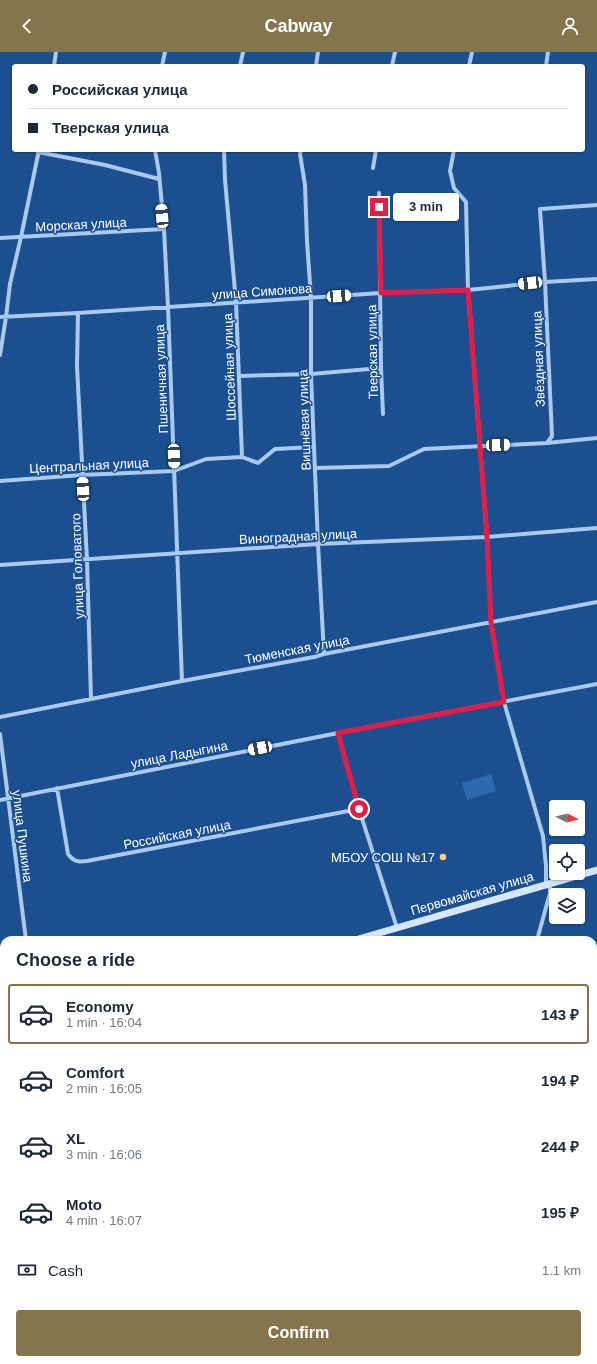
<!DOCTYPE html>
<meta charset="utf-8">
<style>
body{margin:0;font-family:Arial,sans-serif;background:#f6f6f7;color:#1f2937;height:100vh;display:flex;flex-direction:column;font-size:15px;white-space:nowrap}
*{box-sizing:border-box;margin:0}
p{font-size:13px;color:#747a83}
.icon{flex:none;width:22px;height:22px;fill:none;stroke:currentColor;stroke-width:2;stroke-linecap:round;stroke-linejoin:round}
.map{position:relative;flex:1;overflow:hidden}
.side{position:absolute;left:0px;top:884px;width:597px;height:428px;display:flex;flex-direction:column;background:#fff;border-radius:12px 12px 0 0;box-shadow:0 1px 3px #0004}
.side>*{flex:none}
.banner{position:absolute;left:12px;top:12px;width:573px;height:88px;border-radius:4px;box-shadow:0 1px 3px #0004;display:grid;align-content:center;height:88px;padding:0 16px;background:#fff}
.needle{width:26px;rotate:97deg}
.buttons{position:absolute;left:549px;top:748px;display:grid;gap:8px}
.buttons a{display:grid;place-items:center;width:36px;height:36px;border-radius:4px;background:#fff;box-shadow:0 1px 3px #0004;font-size:20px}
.end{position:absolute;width:18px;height:18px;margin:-9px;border:5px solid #e11d48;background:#fff;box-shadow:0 0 0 2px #fff}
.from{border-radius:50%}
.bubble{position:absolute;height:28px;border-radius:4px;background:#fff;box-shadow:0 1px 3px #0004;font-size:13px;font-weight:800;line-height:28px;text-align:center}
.car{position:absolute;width:12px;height:24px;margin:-12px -6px;border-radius:5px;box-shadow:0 0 3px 1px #0007;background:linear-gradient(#fff 24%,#345 0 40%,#fff 0 76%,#345 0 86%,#fff 0)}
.banner b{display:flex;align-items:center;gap:14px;height:38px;font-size:15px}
.banner b+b{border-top:1px solid #e0e1e3}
.banner i{width:10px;height:10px;background:#1f2937}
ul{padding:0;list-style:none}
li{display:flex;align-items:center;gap:12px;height:60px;margin:0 8px 6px;padding:0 8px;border:2px solid transparent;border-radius:4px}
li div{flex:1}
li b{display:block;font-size:15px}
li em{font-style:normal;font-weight:800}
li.current{border-color:#84754c}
li>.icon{width:36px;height:36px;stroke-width:1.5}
h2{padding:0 16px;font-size:18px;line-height:48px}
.pay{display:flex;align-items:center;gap:10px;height:44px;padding:0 16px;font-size:15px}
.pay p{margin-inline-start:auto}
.primary-button{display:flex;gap:8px;margin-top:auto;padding:8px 16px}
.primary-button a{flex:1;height:46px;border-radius:4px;background:#84754c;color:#fff;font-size:16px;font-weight:800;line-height:46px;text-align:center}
header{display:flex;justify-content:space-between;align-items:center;height:52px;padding:0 16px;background:#84754c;color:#fff;font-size:18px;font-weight:800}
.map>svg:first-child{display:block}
.pitch{fill:#2e69ad}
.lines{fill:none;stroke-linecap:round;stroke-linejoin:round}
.street{stroke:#a9c9ee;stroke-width:4}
.secondary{stroke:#d6e6fa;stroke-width:7}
.route{stroke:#e11d48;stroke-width:5}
.poi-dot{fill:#ffd166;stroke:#1b4f8f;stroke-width:1.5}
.labels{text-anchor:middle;stroke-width:3;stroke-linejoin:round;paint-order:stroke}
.street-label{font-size:13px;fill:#fff;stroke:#1b4f8f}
.poi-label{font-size:13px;fill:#fff;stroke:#1b4f8f;text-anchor:end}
</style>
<header><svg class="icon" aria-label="back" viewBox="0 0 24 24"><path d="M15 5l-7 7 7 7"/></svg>Cabway<svg class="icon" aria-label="person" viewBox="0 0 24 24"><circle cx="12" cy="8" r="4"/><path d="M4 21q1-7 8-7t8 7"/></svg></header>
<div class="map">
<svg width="597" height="1312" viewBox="0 0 597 1312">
<rect width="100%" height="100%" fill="#1b4f8f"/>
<!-- pitch -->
<path class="pitch" d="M491 722 496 739 467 748 462 731Z"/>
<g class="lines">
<!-- street -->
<path class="street" d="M54 14 56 0
M162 14 165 0
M240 14 243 0
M316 14 318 0
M392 14 395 0
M469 14 472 0
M546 14 548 0
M155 98 159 121 164 177 168 255 182 629
M224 98 225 128 236 250 242 405
M301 98 300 102 305 133 307 189 311 246V322L318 492 324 602
M454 98 450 119 454 136 466 150 468 238 487 485 491 570 504 650 543 784 546 814V833
M38 100 105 113 159 127
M373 116 376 98
M379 141 381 316 383 362
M0 186 164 177
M78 261 77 314 87 508 91 647
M0 265 78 261 381 241 468 238 545 230 597 227
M0 303 6 265 10 232 21 185 39 98
M239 324 311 322 381 316
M547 391 552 384 545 230 540 157 597 153
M316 416 389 414 424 397 547 391 597 386
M0 429 82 423 174 419 206 407 242 405 258 411 275 397 314 395
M0 513 318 492 487 485 597 476
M0 665 182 629 314 605 324 602 597 550
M338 681 359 757 397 876
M0 682 26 888
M57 736 68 802C74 810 78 810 87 809L359 757
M0 748 338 681 597 632
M537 888 550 841V832
M593 944 597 942
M593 998V996
M593 1087 597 1088
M593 1177H597
M0 1194 4 1195
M593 1254 597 1255
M67 1308 86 1312
M567 1308 576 1312
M220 1312 221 1308
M313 1312 314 1308
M423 1312 426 1308"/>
<!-- secondary -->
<path class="secondary" d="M355 888 597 818
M0 991 4 990"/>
</g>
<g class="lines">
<!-- route -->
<path class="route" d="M359 757 338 681 504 650 491 570 487 485 468 238 381 241 379 155"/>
</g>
<!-- markers -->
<circle class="poi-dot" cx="443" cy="805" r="4"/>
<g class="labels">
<!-- street labels -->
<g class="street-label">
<text transform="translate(81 172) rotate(-3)" y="5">Морская улица</text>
<text transform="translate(262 239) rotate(-4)" y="5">улица Симонова</text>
<text transform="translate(372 300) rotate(-91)" y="5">Тверская улица</text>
<text transform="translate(538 307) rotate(-92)" y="5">Звёздная улица</text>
<text transform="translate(229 315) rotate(-92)" y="5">Шоссейная улица</text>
<text transform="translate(161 327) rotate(-92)" y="5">Пшеничная улица</text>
<text transform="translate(304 368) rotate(-92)" y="5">Вишнёвая улица</text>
<text transform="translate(89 413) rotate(-3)" y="5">Центральная улица</text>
<text transform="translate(298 484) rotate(-3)" y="5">Виноградная улица</text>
<text transform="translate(77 514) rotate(-92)" y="5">улица Головатого</text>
<text transform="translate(297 597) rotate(-11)" y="5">Тюменская улица</text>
<text transform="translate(179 702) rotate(-11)" y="5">улица Ладыгина</text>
<text transform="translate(177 782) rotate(-11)" y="5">Российская улица</text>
<text transform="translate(23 784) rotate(83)" y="5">улица Пушкина</text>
<text transform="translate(472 841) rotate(-16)" y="5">Первомайская улица</text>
</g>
<!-- poi labels -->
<g class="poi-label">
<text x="435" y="810">МБОУ СОШ №17</text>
</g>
</g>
</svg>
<div class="buttons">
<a><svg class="needle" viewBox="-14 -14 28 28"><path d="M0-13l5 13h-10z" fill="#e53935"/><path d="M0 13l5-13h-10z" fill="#747a83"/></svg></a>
<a><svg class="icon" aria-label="locate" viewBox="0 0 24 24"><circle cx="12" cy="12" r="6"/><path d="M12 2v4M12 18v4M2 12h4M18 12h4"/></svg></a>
<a><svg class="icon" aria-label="layers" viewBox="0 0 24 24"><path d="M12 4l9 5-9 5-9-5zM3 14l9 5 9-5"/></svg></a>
</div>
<i class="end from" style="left:359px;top:757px"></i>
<i class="end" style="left:379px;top:155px"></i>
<div class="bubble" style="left:393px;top:141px;width:66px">3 min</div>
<i class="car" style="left:162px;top:164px;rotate:355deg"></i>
<i class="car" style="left:530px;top:231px;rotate:264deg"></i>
<i class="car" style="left:339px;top:244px;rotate:86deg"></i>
<i class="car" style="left:498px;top:393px;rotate:88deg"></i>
<i class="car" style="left:174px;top:404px;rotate:178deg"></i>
<i class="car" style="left:83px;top:437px;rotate:357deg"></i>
<i class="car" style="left:260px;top:696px;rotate:259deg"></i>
<div class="banner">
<b><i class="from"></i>Российская улица</b>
<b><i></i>Тверская улица</b>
</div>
<section class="side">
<h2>Choose a ride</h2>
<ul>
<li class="current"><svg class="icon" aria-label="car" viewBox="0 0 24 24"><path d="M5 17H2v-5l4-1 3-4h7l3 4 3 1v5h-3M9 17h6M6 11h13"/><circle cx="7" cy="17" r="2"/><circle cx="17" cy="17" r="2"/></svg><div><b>Economy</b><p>1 min · 16:04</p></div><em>143 ₽</em></li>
<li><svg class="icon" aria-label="car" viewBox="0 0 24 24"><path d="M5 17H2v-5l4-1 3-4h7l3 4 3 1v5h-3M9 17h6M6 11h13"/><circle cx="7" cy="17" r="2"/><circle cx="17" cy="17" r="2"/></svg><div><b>Comfort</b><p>2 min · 16:05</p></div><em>194 ₽</em></li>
<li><svg class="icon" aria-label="car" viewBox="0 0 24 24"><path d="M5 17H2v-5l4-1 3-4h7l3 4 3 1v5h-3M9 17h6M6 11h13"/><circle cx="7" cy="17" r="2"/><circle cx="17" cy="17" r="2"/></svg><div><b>XL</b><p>3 min · 16:06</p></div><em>244 ₽</em></li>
<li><svg class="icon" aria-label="car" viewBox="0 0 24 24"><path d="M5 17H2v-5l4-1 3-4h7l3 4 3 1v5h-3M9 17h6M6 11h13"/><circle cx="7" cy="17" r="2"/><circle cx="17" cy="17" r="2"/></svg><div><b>Moto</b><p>4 min · 16:07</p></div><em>195 ₽</em></li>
</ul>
<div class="pay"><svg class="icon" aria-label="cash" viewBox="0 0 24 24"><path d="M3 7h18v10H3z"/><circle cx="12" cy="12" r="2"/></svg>Cash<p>1.1 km</p></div>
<div class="primary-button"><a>Confirm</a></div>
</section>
</div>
